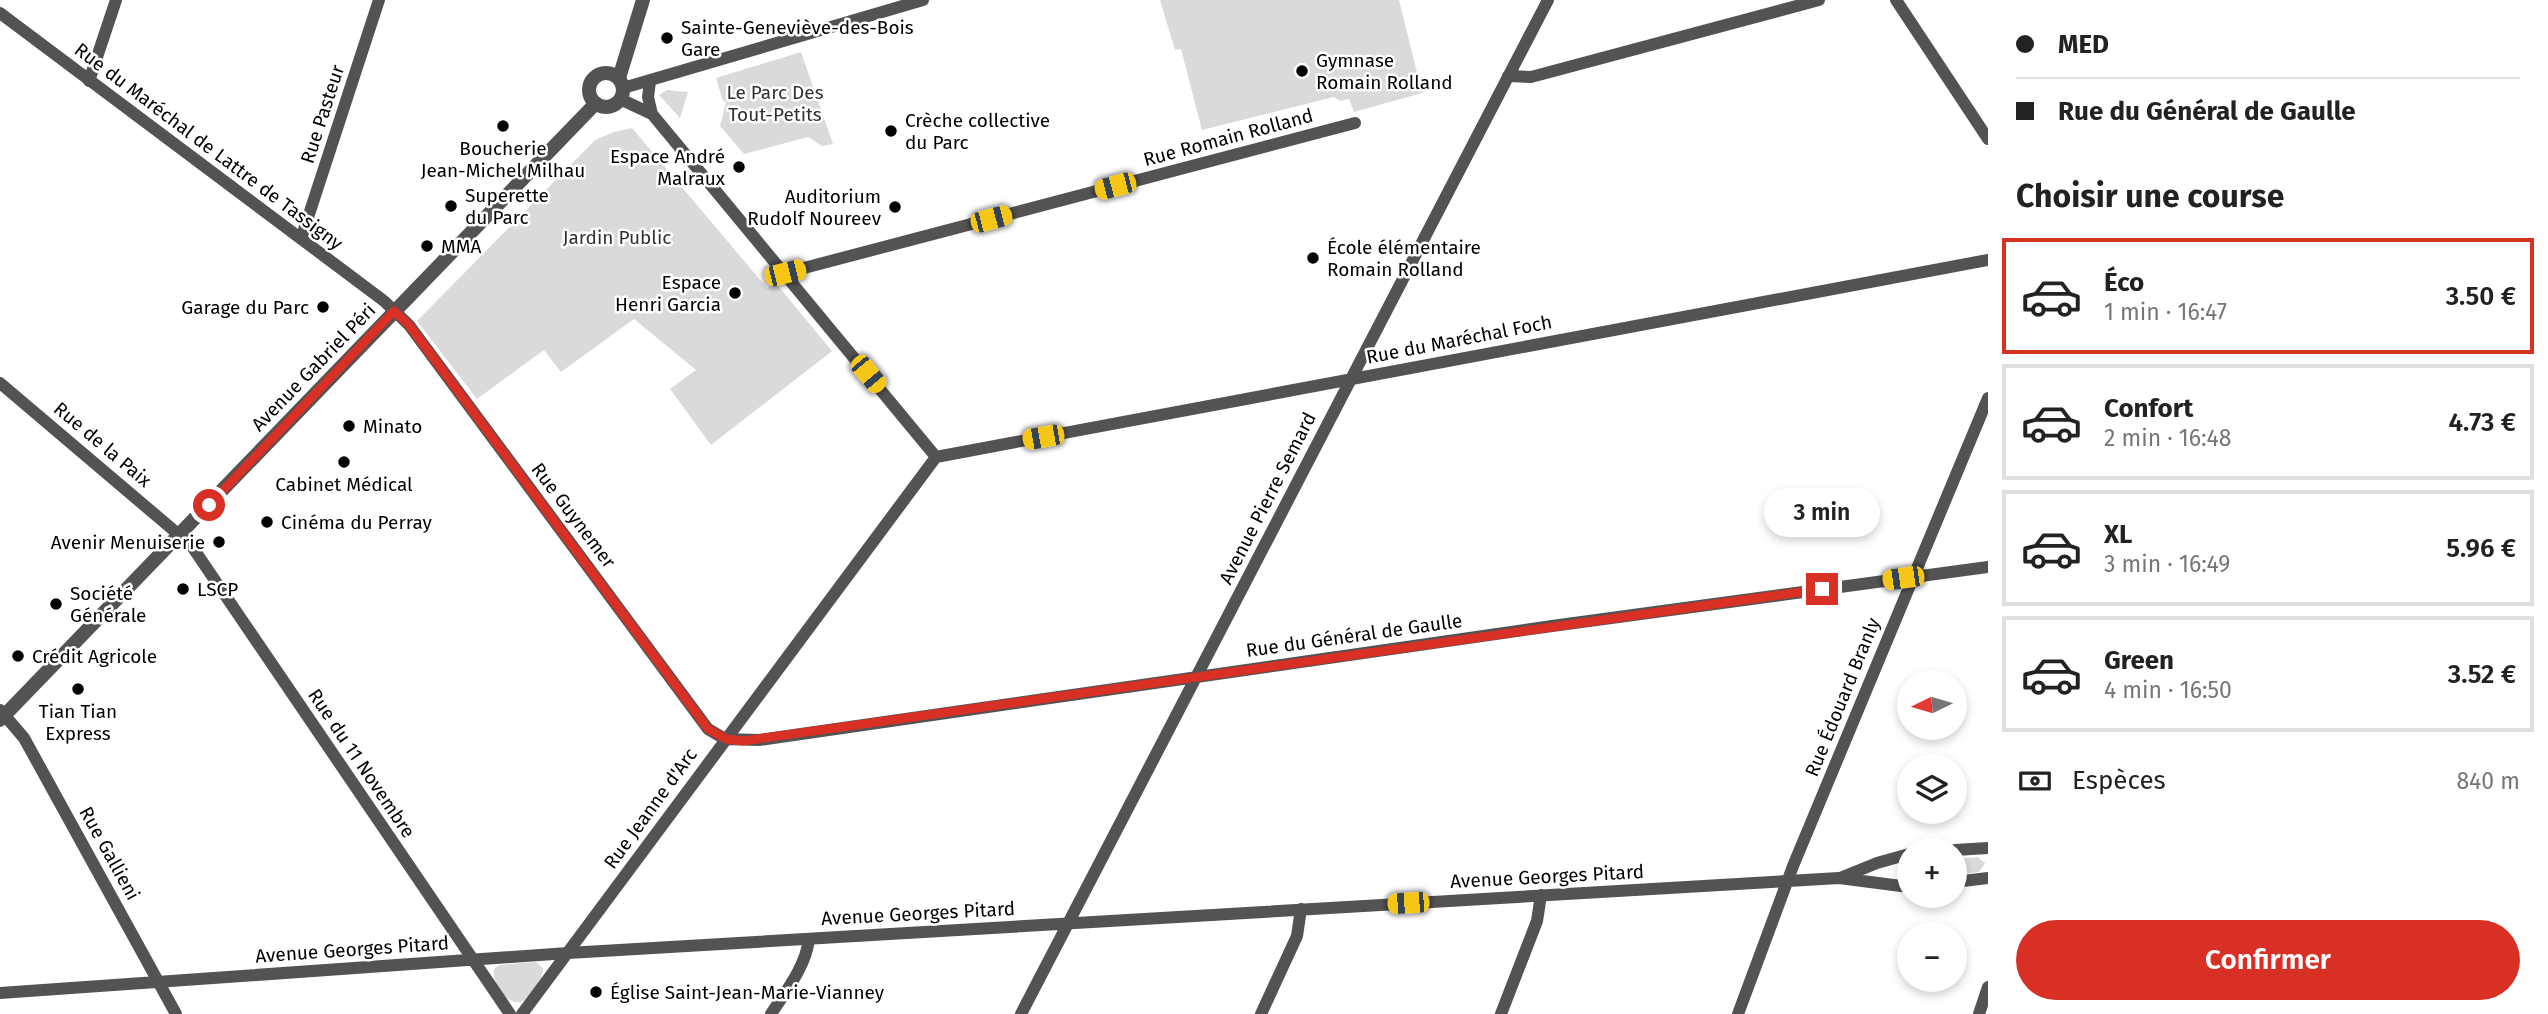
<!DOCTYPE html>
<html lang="fr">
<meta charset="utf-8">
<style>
body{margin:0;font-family:"Fira Sans",sans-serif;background:#f6f6f6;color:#222;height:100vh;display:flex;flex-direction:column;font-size:26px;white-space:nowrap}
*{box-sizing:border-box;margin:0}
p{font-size:23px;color:#767676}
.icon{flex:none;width:38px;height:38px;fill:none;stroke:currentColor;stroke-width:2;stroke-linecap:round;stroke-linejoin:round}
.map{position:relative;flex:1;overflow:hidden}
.side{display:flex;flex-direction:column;background:#fff;width:560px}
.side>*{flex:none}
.hud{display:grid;align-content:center;height:154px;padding:0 28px;background:#fff}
.needle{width:46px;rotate:265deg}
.buttons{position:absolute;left:1897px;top:670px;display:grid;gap:14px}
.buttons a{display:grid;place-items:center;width:70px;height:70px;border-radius:50%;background:#fff;box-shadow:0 4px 10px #0003;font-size:35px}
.end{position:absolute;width:32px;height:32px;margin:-16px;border:9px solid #d93025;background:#fff;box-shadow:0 0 0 4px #fff}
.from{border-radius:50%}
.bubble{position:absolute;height:49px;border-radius:24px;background:#fff;box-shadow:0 4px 10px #0003;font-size:23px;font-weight:600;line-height:49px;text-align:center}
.car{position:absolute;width:21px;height:42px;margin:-21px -10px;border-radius:9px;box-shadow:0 0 5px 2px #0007;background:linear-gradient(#f5c518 24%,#345 0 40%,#f5c518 0 76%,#345 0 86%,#f5c518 0)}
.hud b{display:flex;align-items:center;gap:24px;height:66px;font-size:26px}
.hud b+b{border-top:2px solid #e0e0e0}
.hud i{width:18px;height:18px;background:#222}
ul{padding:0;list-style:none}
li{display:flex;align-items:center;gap:21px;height:116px;margin:0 14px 10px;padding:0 14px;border:4px solid #e0e0e0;border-radius:0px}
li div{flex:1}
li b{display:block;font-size:26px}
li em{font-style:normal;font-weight:600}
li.selected{border-color:#d93025}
li>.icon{width:63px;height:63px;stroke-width:1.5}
h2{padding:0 28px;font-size:32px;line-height:84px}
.pay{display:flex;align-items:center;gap:18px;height:77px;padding:0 28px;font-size:26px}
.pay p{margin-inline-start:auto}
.primary-button{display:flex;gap:14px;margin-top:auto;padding:14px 28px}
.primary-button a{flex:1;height:80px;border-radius:42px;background:#d93025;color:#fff;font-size:28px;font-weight:600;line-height:80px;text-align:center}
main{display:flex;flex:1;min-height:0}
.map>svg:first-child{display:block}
.green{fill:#dadada}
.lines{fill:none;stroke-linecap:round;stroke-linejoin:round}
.minor{stroke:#535353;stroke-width:12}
.tertiary{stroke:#535353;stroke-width:14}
.route{stroke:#d93025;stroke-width:9}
.poi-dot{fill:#000;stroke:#fff;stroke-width:2.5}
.labels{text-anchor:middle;stroke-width:5;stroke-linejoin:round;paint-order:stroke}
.poi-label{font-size:19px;fill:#000;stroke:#fff;text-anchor:start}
.park-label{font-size:19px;fill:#313131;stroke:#fff}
.street-label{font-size:19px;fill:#000;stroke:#fff}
</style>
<main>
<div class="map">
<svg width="1988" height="1014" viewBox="0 0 1988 1014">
<rect width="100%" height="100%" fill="#fff"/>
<!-- green -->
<path class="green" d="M1160 0H1399L1422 93 1354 112 1349 99 1340 101 1334 97 1202 130 1181 49 1175 50Z
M801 52 833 144 822 146 808 137 744 154 720 126 726 102 723 101 716 78Z
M667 90 688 92 680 118 659 95Z
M632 128 767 288 775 282 832 351 711 445 670 389 696 370 634 319 561 372 544 350 477 399 417 321 595 140 614 132Z
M1978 857 1985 863 1979 872 1955 875V859Z
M536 962 543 968C543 976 539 981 534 988 531 991 527 998 523 1001 508 1009 491 980 494 969L499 965Z"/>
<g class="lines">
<!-- minor -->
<path class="minor" d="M1896 0 1988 139
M0 13 384 301 409 325 708 729 725 739 759 740 1552 626 1988 567
M1508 76 1531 77 1819 0
M89 81 116 0
M650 82 648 97 652 114
M623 88 923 0
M620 99 652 114 936 457
M301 239 379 0
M785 273 1355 123
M0 383 191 545 510 1014
M936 457 1988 260
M0 710 24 738 176 1014
M1955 850 1988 848
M1840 878 1877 863 1909 854
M1955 882 1988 878
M0 993 568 953 1788 881 1839 878 1909 887
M522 1014 936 457
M771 1014C786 991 806 966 809 939
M1021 1014 1548 0
M1261 1014 1297 936 1301 909
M1501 1014 1537 921 1541 895
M1738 1014 1793 866 1988 398
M1979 1014 1988 987"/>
<!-- tertiary -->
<path class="tertiary" d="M589 90a17 17 0 1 1 34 0a17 17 0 1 1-34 0Z
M619 78 643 0
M0 720 596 103"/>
</g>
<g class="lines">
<!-- route -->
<path class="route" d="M209 505 394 311 409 325 708 729 726 739 743 741 1822 589"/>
</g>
<!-- markers -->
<g class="poi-dot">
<circle cx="667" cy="38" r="7"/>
<circle cx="1302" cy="71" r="7"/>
<circle cx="503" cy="126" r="7"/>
<circle cx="891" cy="131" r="7"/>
<circle cx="739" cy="167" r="7"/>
<circle cx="451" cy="206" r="7"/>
<circle cx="895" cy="207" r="7"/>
<circle cx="427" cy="246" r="7"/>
<circle cx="1313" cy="258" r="7"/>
<circle cx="735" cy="293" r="7"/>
<circle cx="323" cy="307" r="7"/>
<circle cx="349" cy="426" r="7"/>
<circle cx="344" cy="462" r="7"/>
<circle cx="267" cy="522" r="7"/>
<circle cx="219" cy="542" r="7"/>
<circle cx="183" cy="589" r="7"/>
<circle cx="56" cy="604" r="7"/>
<circle cx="18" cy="656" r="7"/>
<circle cx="78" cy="689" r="7"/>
<circle cx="596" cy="992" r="7"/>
</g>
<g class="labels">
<!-- poi labels -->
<g class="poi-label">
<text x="681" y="34">Sainte-Geneviève-des-Bois<tspan x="681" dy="22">Gare</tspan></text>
<text x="1316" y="67">Gymnase<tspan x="1316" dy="22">Romain Rolland</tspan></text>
<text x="905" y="127">Crèche collective<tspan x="905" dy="22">du Parc</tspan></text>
<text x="503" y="155" text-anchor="middle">Boucherie<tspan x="503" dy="22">Jean-Michel Milhau</tspan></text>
<text x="725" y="163" text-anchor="end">Espace André<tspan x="725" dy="22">Malraux</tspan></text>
<text x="465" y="202">Superette<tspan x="465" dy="22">du Parc</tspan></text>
<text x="881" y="203" text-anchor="end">Auditorium<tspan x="881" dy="22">Rudolf Noureev</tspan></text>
<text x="441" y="253">MMA</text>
<text x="1327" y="254">École élémentaire<tspan x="1327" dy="22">Romain Rolland</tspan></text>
<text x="721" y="289" text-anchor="end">Espace<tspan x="721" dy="22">Henri Garcia</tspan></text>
<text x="309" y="314" text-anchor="end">Garage du Parc</text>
<text x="363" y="433">Minato</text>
<text x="344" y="491" text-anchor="middle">Cabinet Médical</text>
<text x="281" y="529">Cinéma du Perray</text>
<text x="205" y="549" text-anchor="end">Avenir Menuiserie</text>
<text x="197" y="596">LSCP</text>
<text x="70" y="600">Société<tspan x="70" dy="22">Générale</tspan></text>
<text x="32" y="663">Crédit Agricole</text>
<text x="78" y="718" text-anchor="middle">Tian Tian<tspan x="78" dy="22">Express</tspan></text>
<text x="610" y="999">Église Saint-Jean-Marie-Vianney</text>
</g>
<!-- park labels -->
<g class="park-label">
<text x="775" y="99">Le Parc Des<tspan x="775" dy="22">Tout-Petits</tspan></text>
<text x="617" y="244">Jardin Public</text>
</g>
<!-- street labels -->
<g class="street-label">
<text transform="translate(322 114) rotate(-72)" y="7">Rue Pasteur</text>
<text transform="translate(1228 137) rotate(-15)" y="7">Rue Romain Rolland</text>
<text transform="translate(209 146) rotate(37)" y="7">Rue du Maréchal de Lattre de Tassigny</text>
<text transform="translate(1459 339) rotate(-11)" y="7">Rue du Maréchal Foch</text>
<text transform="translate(313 367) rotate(-46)" y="7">Avenue Gabriel Péri</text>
<text transform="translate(103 444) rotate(40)" y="7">Rue de la Paix</text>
<text transform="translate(1267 498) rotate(-63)" y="7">Avenue Pierre Semard</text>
<text transform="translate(574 515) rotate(53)" y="7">Rue Guynemer</text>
<text transform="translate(1354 635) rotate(-8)" y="7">Rue du Général de Gaulle</text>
<text transform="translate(1842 697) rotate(-68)" y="7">Rue Édouard Branly</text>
<text transform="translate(362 763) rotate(56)" y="7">Rue du 11 Novembre</text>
<text transform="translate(650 808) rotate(-54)" y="7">Rue Jeanne d'Arc</text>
<text transform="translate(110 853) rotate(61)" y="7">Rue Gallieni</text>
<text transform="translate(1547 876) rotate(-3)" y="7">Avenue Georges Pitard</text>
<text transform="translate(918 913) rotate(-3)" y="7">Avenue Georges Pitard</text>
<text transform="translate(352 949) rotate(-4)" y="7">Avenue Georges Pitard</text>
</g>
</g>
</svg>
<div class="buttons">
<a><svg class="needle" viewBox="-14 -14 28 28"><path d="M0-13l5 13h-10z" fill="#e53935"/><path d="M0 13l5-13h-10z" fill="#767676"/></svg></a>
<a><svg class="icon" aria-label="layers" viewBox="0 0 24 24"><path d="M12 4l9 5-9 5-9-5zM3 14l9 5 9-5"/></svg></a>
<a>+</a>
<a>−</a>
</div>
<i class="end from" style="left:209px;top:505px"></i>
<i class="end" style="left:1822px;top:589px"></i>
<div class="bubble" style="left:1764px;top:488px;width:116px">3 min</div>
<i class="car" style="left:1115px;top:186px;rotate:255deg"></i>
<i class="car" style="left:991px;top:219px;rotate:75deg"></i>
<i class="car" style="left:785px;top:273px;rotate:76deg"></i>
<i class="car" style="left:868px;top:374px;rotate:140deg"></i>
<i class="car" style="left:1043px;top:437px;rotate:260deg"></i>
<i class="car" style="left:1903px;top:578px;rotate:262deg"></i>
<i class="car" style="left:1408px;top:903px;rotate:267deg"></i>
</div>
<section class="side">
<div class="hud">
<b><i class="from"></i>MED</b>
<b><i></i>Rue du Général de Gaulle</b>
</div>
<h2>Choisir une course</h2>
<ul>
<li class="selected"><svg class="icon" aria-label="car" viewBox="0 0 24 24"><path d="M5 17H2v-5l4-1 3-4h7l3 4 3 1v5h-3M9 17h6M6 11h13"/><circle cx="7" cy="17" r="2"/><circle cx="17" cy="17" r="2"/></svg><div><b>Éco</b><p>1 min · 16:47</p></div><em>3.50 €</em></li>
<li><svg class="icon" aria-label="car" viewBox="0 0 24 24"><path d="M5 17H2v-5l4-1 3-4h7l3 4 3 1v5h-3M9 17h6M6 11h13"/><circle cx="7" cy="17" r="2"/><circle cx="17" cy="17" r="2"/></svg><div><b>Confort</b><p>2 min · 16:48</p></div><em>4.73 €</em></li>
<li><svg class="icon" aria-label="car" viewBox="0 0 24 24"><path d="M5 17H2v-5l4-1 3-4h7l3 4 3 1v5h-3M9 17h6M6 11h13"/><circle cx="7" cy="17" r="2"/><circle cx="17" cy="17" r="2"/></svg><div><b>XL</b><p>3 min · 16:49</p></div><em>5.96 €</em></li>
<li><svg class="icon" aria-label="car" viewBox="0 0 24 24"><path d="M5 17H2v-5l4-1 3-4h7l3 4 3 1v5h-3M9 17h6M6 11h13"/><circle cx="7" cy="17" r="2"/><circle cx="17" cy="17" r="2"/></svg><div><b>Green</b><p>4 min · 16:50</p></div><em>3.52 €</em></li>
</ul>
<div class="pay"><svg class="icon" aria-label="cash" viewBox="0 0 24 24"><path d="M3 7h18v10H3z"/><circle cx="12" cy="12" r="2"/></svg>Espèces<p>840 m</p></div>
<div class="primary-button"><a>Confirmer</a></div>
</section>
</main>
